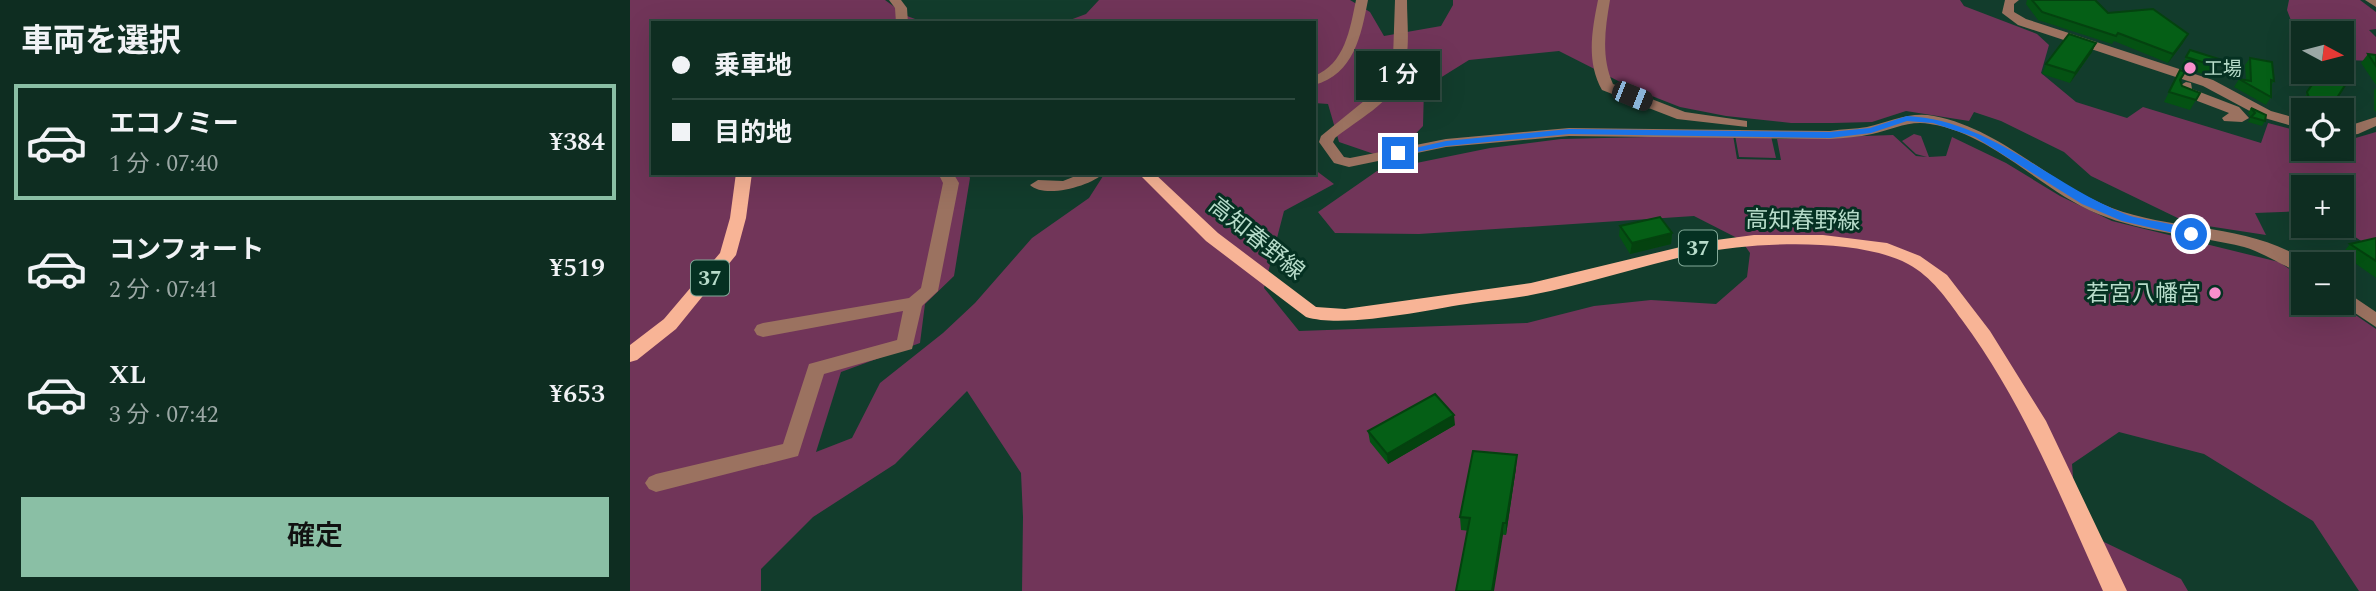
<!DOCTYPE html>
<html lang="ja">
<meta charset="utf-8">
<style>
body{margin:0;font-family:Spectral,"Noto Sans JP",serif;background:#1c392e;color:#f1f3f6;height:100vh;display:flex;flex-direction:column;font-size:26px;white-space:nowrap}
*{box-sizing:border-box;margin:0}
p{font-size:23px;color:#9ba8a5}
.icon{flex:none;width:38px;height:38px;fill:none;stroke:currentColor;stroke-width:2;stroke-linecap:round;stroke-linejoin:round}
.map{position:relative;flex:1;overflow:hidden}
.sheet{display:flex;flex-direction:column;background:#0e2d21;width:630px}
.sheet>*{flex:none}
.banner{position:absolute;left:21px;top:21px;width:665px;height:154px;border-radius:0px;box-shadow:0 7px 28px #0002,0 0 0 2px #2e493f;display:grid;align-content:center;height:154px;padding:0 21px;background:#0e2d21}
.needle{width:46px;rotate:97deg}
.tools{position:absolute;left:1661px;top:21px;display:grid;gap:14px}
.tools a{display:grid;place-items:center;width:63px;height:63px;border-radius:0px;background:#0e2d21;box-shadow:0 7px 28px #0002,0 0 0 2px #2e493f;font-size:35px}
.end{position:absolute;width:32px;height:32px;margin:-16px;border:9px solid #1a73e8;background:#fff;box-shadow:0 0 0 4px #fff}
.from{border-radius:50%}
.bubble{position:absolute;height:49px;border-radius:0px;background:#0e2d21;box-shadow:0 7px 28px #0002,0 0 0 2px #2e493f;font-size:23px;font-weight:600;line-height:49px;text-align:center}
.car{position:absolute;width:21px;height:42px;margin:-21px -10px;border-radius:9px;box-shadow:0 0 5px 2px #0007;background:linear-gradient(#222 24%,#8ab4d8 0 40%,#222 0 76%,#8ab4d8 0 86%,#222 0)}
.banner b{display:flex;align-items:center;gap:24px;height:66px;font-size:26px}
.banner b+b{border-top:2px solid #2e493f}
.banner i{width:18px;height:18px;background:#f1f3f6}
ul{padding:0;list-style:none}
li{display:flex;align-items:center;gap:21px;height:116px;margin:0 14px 10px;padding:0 7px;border:4px solid transparent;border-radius:0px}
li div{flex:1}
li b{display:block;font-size:26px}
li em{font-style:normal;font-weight:600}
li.current{border-color:#8abfa5}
li>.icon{width:63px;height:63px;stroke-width:1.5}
h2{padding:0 21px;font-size:32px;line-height:84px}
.button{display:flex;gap:14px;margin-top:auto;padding:14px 21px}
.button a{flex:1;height:80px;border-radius:0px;background:#8abfa5;color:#111;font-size:28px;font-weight:600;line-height:80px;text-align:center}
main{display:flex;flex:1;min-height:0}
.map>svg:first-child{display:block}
.green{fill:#713559}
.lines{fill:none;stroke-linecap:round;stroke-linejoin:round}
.minor{fill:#9b7260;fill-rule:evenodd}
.major{fill:#f8b496;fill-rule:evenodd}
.wall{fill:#045213}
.shaded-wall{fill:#04420f}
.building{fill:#055f16;stroke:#04420f;stroke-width:2}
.route{fill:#1a73e8}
.poi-dot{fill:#f790cd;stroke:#053122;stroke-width:2.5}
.labels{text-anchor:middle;stroke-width:6;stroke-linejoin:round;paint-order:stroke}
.far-poi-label{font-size:19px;fill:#b7dcca;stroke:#053122;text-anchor:start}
.shield{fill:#053122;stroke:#82a998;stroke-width:2}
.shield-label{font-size:21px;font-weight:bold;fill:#b7dcca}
.street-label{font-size:23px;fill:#b7dcca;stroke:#053122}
.poi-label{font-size:23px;fill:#b7dcca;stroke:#053122;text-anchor:end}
</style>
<main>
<section class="sheet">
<h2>車両を選択</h2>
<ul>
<li class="current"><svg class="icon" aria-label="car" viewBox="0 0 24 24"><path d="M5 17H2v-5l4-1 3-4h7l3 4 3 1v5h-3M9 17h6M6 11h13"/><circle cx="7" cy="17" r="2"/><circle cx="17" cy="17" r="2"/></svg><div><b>エコノミー</b><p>1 分 · 07:40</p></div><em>¥384</em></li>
<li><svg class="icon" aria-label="car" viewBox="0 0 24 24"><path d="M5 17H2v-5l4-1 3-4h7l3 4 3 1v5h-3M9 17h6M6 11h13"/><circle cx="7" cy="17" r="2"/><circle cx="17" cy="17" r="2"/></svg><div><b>コンフォート</b><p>2 分 · 07:41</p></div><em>¥519</em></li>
<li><svg class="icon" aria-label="car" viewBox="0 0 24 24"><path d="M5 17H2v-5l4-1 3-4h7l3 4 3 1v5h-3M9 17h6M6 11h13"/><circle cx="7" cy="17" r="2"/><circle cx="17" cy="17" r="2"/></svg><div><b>XL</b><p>3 分 · 07:42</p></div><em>¥653</em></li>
</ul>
<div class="button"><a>確定</a></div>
</section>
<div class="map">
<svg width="1746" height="591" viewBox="0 0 1746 591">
<rect width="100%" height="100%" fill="#123c2c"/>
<!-- green -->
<path class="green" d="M0 0H255L277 16 296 23H23V173H337L340 178 324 276 295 304 290 343 211 372 186 452 222 438 250 383 313 333 345 303 402 238 459 198 475 173H684V169L704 184 654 211 634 288 669 331 897 323 964 306 1021 300 1086 304 1117 277 1120 253 1111 240 1064 216 789 234 705 233 688 212 747 171 860 148 931 139 1103 135 1107 159 1151 160 1147 139 1263 135 1286 156 1297 157 1286 154 1272 141 1284 134 1291 136 1299 157 1316 156 1322 137 1376 163 1430 196 1482 221 1649 262 1673 278V303H1708L1746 329V591H1729L1683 521 1574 454 1489 432 1442 464 1447 529 1551 579 1558 591H392L393 517 391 473 337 391 265 464 183 517 131 569V591H0Z
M469 0H720L740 12 754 36 811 26 823 5V0H1330L1334 6 1407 34 1419 45 1411 73 1446 102 1497 118 1513 107 1631 143 1638 123 1673 132V149H1712V142L1746 132V251L1709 226H1712V187H1673V211L1625 213 1636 235 1558 223 1461 176 1434 152 1371 121 1344 112 1339 121 1276 111 1242 122 1203 123H1161L1096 116 1050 107 1004 89 929 51 839 60 794 88 793 126 774 146 744 154 709 142 698 104 684 103V23H432L456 14Z
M1659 0H1730L1746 12V29L1739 30 1746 37V61L1712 60V33H1673V52L1657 10Z
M1105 135 1141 136 1146 158 1109 157Z"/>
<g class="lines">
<!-- minor -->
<path class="minor" d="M259 0H271L277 8 278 23H266L265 8Z
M726 0H738C731 36 724 74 684 85V76C715 64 720 29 726 0Z
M765 0H777C777 24 781 53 772 76 762 102 726 121 705 138L703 142 714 157 720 158 816 139 939 128 1200 131C1212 129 1225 129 1237 127 1260 122 1280 111 1304 116 1372 129 1419 184 1482 208 1545 232 1624 223 1680 264H1673V273C1653 267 1635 253 1614 247 1566 235 1515 233 1468 214 1410 190 1364 134 1300 124 1279 120 1262 130 1242 134 1229 137 1214 138 1200 139L939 136 816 147 719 167 704 163 689 142 691 136 750 88 758 77 763 58Z
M968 0H980C975 29 971 57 983 84L1055 112 1117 121V127L1047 119 972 90C956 62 962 30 968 0Z
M1375 0H1389L1384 4V12L1396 19 1583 80 1641 111 1673 120V129L1631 117 1573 86 1388 25 1372 13Z
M1735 0H1746V7Z
M1556 82 1561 83 1562 89 1609 107 1619 118 1612 122 1594 121 1592 118 1599 113 1549 94V86Z
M1746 117V126L1728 134 1712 136V128Z
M308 173H323L329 183 308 291 292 306 282 349 194 374 168 456 26 492 19 489 15 483 19 477 26 474 153 444 179 364 267 340 273 311 133 337 127 335 124 330 127 325 133 323 279 298 291 288 313 183Z
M453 173H474C461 186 415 199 400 185L408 180 433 181Z
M1712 289 1746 312V327L1710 303Z"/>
<!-- major -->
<path class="major" d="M106 173H122L116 218 106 255 46 329 7 360 0 362V345L34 319 90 253 100 218Z
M508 173H524L588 233 686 307 715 309 901 283 1071 242 1124 235H1193L1257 243 1290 256 1317 275 1360 331 1416 421 1497 591H1473C1431 498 1393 402 1332 320 1316 298 1302 277 1278 264 1228 237 1124 242 1070 253 1013 265 958 284 901 295 882 299 862 300 843 303 800 309 715 329 676 317L576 241Z"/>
</g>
<!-- wall -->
<path class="wall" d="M1397 0H1465L1478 13 1553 43 1538 63 1484 41 1482 44 1408 20 1396 4Z
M1560 50 1589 59 1579 76 1551 67Z
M1462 52 1440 83 1412 74 1416 64Z
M1738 54 1746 55V85L1731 63Z
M1620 58 1644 81 1641 86V97L1636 105 1604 87 1609 79 1616 80 1615 65Z
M1550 70V80L1552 86 1570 93 1560 110 1534 102Z
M1691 72 1705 110H1674L1672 101Z
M1746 88V112L1744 110V90Z
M1621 108 1635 121 1632 126 1618 122 1621 117 1618 113Z
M990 226 1042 233 1041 244 1000 254 989 236Z
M1746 238V278L1712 254 1720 244Z
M825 425 758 464 740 442 738 431Z
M886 468 876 535 831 530 830 517Z"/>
<!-- shaded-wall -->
<path class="shaded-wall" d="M1558 34 1553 43 1538 63 1543 54Z
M1466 43 1462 52 1440 83 1445 73Z
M1042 233 1041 244 1000 254 1002 243Z
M824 415 825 425 758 464 757 454Z
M887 455 886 468 876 535V523Z
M873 523V535L864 591H862Z"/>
<!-- building -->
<path class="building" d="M1402 0H1465L1478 13 1523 9 1558 34 1543 54 1488 33 1486 36 1412 12Z
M1439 34 1466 43 1445 73 1416 64Z
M1560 50 1589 59 1585 66 1556 57Z
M1738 54 1746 55V66Z
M1620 58 1642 62 1644 81 1641 80V97L1609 79 1621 81Z
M1712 69 1723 73 1703 104 1705 110H1683L1677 92 1691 72H1712Z
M1550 70 1555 72 1550 80 1552 86 1570 93 1566 100 1539 92Z
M1621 108 1636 115 1635 121 1621 117 1625 113Z
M1030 217 1042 233 1002 243 990 226Z
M1746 238V261L1720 244Z
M805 394 824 415 757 454 738 431Z
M843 451 887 455 876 523H873L862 591H826L840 518 830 517Z"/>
<!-- route -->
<path class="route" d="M1277 116C1360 120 1420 184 1495 214 1515 222 1551 222 1567 234L1561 237 1492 221 1452 204 1345 137 1303 123 1277 121 1241 133 1200 138 939 134 816 146 768 156 763 153 816 141 939 129 1200 132 1240 128Z"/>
<!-- markers -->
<g class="poi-dot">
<circle cx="1560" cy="68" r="7"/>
<circle cx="1585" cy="293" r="7"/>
</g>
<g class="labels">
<!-- far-poi labels -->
<g class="far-poi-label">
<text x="1574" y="75">工場</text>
</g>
<!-- shield labels -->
<g class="shield">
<rect x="1049" y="230.5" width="38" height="35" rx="5"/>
<rect x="61" y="260.5" width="38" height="35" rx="5"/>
</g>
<g class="shield-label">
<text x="1068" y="255">37</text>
<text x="80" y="285">37</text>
</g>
<!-- street labels -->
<g class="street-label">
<text transform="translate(1173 220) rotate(1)" y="8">高知春野線</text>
<text transform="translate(627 238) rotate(39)" y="8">高知春野線</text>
</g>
<!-- poi labels -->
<g class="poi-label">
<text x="1571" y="301">若宮八幡宮</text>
</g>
</g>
</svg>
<div class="tools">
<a><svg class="needle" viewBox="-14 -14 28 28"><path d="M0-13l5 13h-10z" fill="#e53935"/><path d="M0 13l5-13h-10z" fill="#9ba8a5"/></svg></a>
<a><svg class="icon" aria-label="locate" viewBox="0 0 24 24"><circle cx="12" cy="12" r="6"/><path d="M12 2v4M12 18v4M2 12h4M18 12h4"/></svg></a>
<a>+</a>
<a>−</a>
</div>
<i class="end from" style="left:1561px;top:234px"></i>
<i class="end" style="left:768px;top:153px"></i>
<div class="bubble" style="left:726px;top:51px;width:84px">1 分</div>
<i class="car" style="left:1002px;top:96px;rotate:112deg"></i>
<div class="banner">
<b><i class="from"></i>乗車地</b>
<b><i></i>目的地</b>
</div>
</div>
</main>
